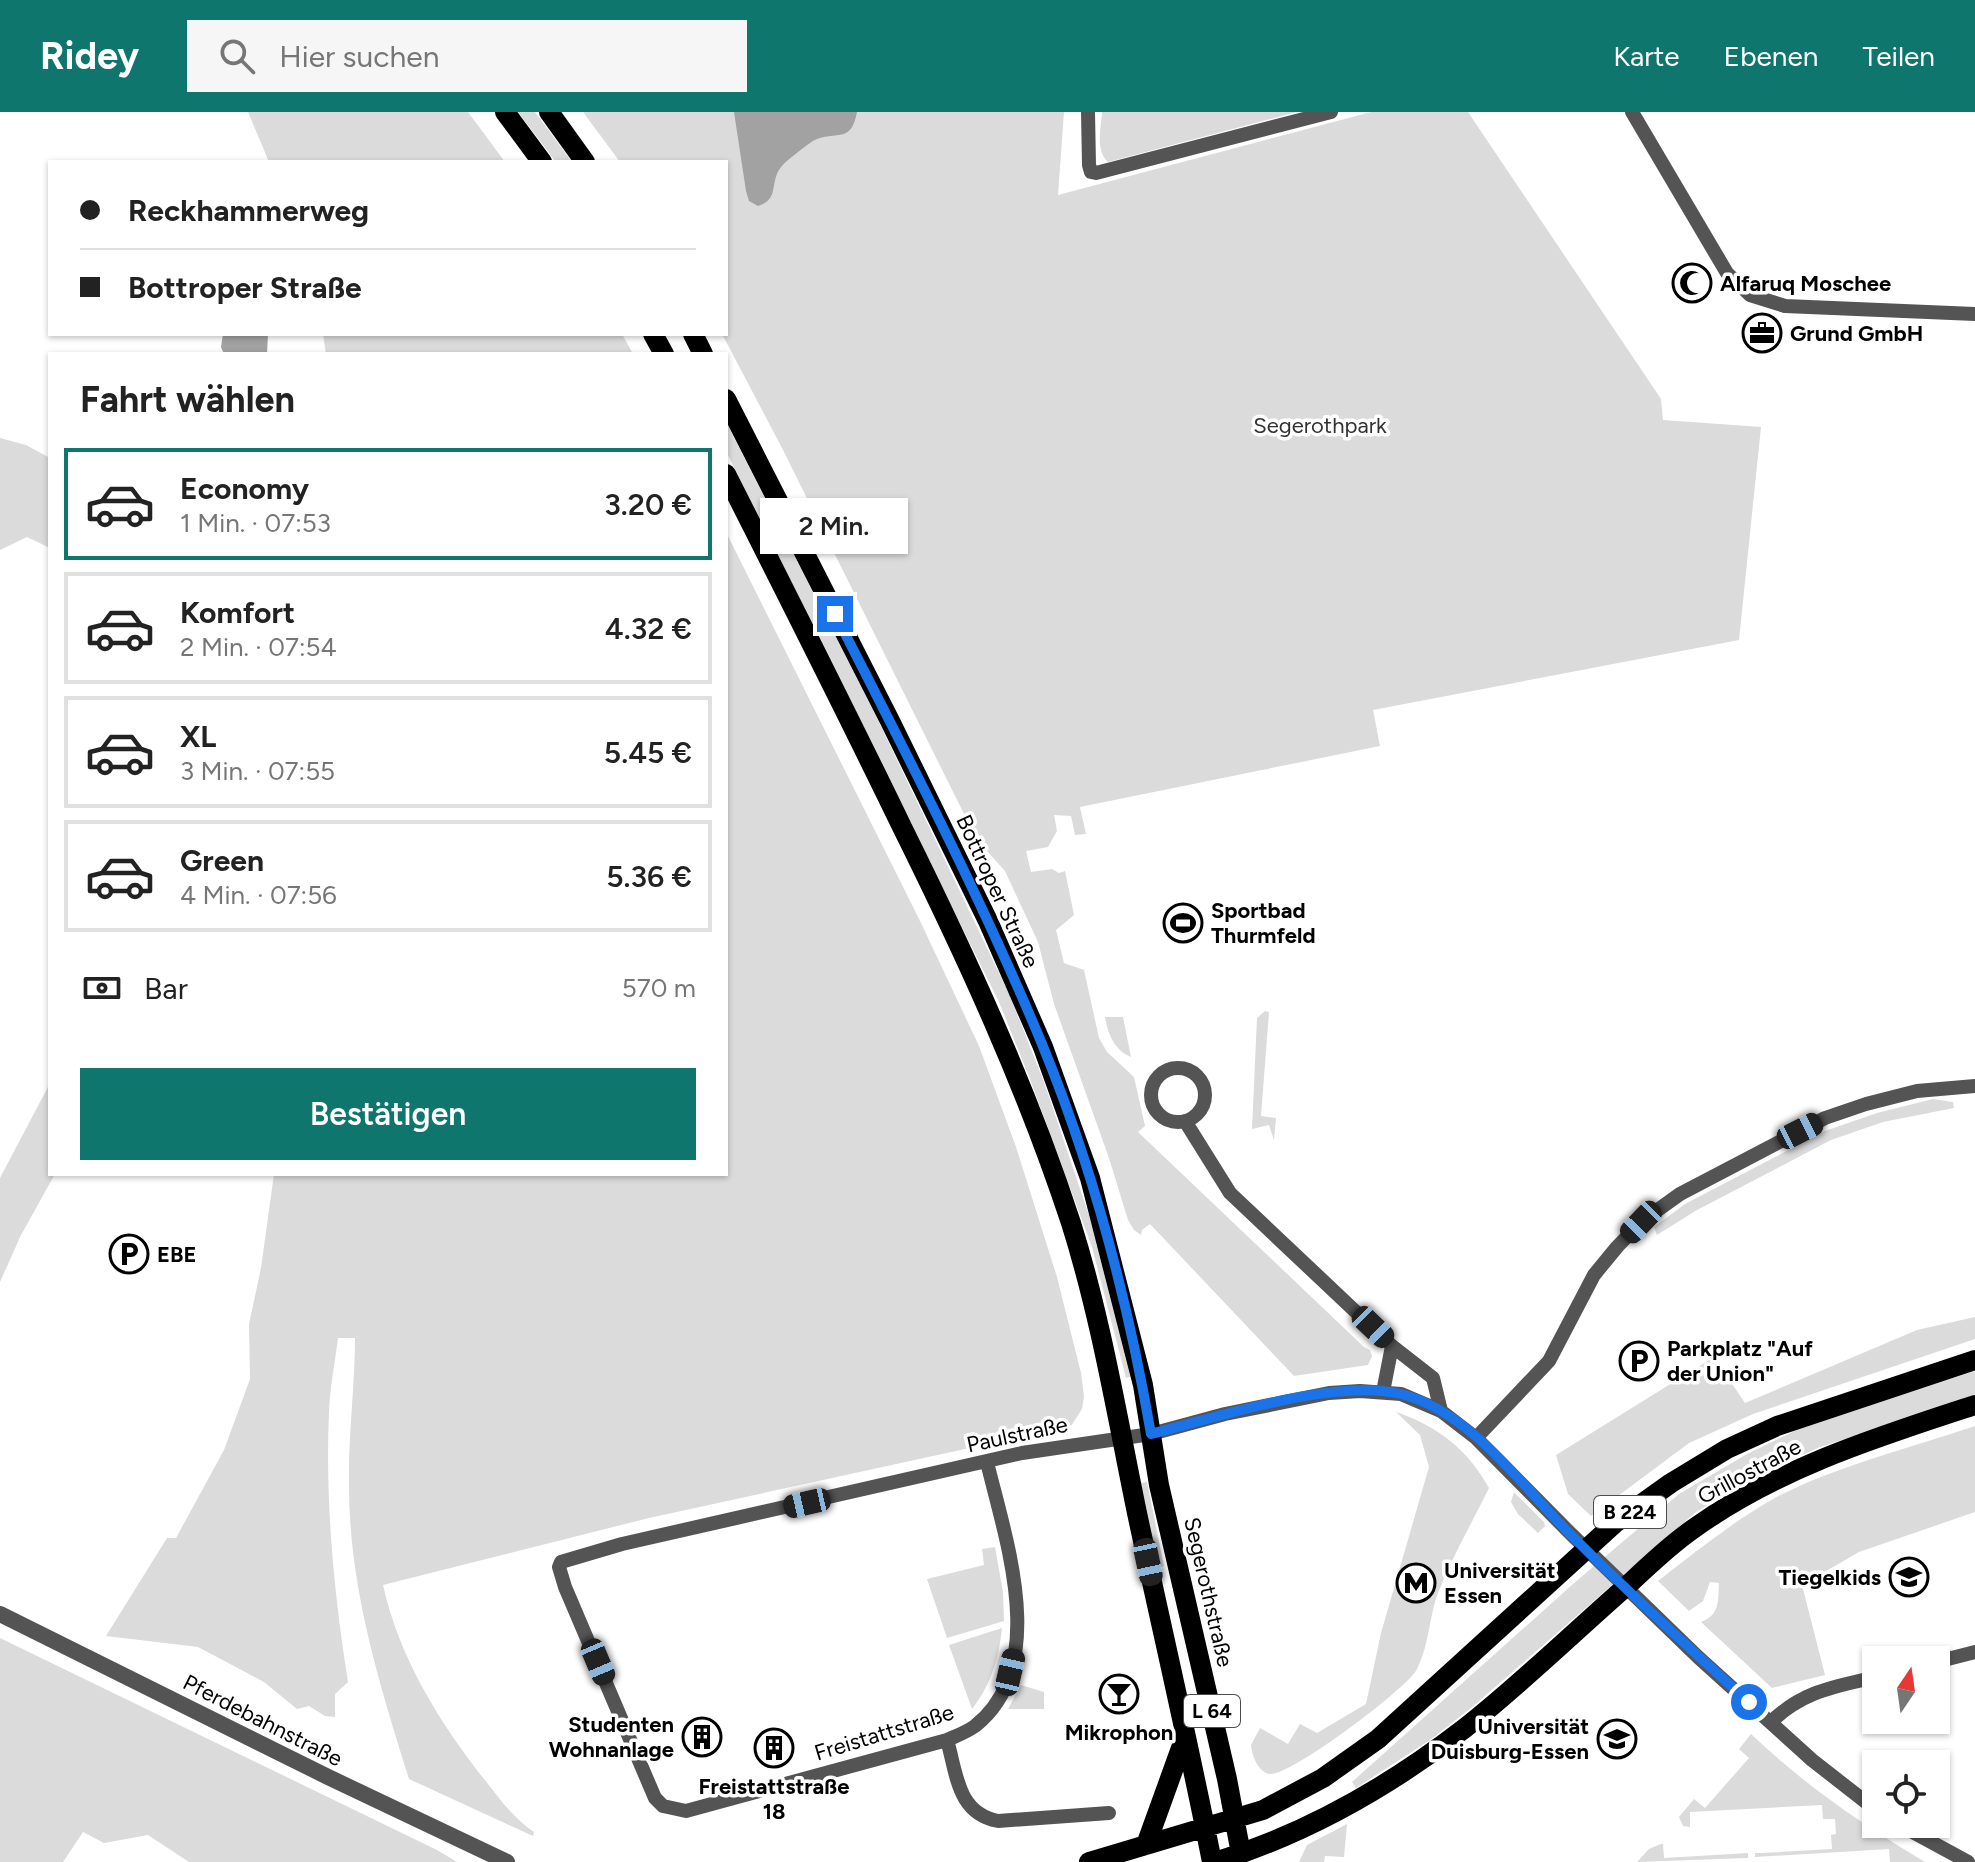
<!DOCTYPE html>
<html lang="de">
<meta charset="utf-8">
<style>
body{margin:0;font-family:Figtree,sans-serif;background:#f6f6f6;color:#222;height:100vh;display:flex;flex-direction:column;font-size:30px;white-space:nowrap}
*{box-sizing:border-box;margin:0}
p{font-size:26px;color:#767676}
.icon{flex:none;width:44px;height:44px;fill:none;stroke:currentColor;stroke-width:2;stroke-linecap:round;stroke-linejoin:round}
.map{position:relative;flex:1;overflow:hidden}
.panel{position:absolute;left:48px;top:240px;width:680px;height:824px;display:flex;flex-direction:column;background:#fff;border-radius:0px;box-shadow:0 2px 6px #0004}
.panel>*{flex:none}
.hud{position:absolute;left:48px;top:48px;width:680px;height:176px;border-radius:0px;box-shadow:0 2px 6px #0004;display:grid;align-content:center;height:176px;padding:0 32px;background:#fff}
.needle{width:52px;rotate:13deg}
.controls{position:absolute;left:1862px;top:1534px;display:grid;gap:16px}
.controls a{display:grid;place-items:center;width:88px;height:88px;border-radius:0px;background:#fff;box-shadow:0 2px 6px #0004;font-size:40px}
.end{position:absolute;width:36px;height:36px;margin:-18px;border:10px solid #1a73e8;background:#fff;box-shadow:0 0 0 4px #fff}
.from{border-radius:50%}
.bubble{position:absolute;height:56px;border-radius:0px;background:#fff;box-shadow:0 2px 6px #0004;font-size:26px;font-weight:600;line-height:56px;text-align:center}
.car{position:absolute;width:24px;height:48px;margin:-24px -12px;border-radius:10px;box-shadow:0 0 6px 2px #0007;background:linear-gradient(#222 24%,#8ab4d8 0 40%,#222 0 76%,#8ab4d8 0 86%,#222 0)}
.hud b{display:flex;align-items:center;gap:28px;height:76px;font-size:30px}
.hud b+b{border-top:2px solid #e0e0e0}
.hud i{width:20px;height:20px;background:#222}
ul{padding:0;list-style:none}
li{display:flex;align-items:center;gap:24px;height:112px;margin:0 16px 12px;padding:0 16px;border:4px solid #e0e0e0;border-radius:0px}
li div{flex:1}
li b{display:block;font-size:30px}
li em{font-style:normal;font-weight:600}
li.selected{border-color:#0f766e}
li>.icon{width:72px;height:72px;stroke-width:1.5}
h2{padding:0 32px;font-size:36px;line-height:96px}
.pay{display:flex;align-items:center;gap:20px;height:88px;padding:0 32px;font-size:30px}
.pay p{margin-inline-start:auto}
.primary-button{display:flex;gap:16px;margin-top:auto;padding:16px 32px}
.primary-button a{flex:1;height:92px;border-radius:0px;background:#0f766e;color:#fff;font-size:32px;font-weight:600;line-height:92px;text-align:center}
header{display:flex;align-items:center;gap:48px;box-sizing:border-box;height:112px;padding:0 40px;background:#0f766e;color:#fff}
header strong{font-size:38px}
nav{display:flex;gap:44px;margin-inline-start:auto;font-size:28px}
.search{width:560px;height:72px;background:#f6f6f6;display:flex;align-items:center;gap:20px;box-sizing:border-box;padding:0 28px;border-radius:0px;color:#767676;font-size:30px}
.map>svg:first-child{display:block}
.green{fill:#dbdbdb}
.water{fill:#a2a2a2}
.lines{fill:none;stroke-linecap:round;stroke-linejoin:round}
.minor{stroke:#545454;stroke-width:14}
.tertiary{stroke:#545454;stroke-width:16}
.primary{stroke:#000;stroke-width:20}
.route{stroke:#1a73e8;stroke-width:10}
.labels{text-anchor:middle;stroke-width:7;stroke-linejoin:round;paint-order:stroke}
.shield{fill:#fff;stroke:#4c4c4c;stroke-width:2}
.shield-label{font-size:20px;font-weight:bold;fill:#000}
.poi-label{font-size:22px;font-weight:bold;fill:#000;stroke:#fff;text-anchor:start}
.park-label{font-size:22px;fill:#323232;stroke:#fff}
.street-label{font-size:22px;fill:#000;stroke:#fff}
</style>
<header>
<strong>Ridey</strong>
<div class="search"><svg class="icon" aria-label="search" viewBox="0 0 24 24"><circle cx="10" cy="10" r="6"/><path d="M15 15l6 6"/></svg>Hier suchen</div>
<nav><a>Karte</a><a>Ebenen</a><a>Teilen</a></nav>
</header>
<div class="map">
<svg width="1975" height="1750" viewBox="0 0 1975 1750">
<rect width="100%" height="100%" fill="#fff"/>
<!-- green -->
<path class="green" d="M248 0H468L505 50H269Z
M518 0H535L572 50H556Z
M583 0H1064L1058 83 1371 0H1468L1661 287 1663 308 1761 315 1739 528 1373 598 1380 634 1080 695 1086 722 1075 723 1071 704 1054 703 1057 719 1048 735 1026 739 1031 760 1052 757 1059 761 1065 759 1074 803 1056 818 1064 851 1084 858 1099 926 1107 940 1134 965 1145 1014 1138 1020 1364 1235 1370 1238 1372 1244 1368 1253 1294 1264 1150 1112 1142 1118 1141 1123 1134 1118 1128 1108 1109 1046 1054 892 1038 830 1005 759 977 728 782 336 722 222H726V50H620Z
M1102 0H1297L1108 50C1095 38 1101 16 1102 0Z
M323 222H622L633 242H326Z
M726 310 876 604 1010 884 1044 970 1099 1133 1132 1264 1126 1266 1092 1135 1028 962 999 890 726 339Z
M0 326 26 333 50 346V436L27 425 0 438Z
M726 420 920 809 979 934 1016 1035 1057 1165 1081 1261 1084 1285 1082 1297 1071 1314 649 1406 383 1473C399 1545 439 1610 484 1667 500 1687 513 1706 534 1720L533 1724 409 1667C379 1571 349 1475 349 1374 348 1324 355 1275 355 1226H338C335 1250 330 1275 329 1300 325 1389 334 1482 348 1570L335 1582V1605L325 1604 309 1594 297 1597 264 1570 198 1535 106 1524 167 1426H176L224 1338 250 1267 249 1212 261 1156 274 1062H726Z
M1265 899 1269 900 1261 1004 1276 1006 1274 1028 1269 1013 1252 1017 1257 906Z
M1105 905H1123L1131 945C1114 938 1108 922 1105 905Z
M50 971V1062H55L21 1123 0 1170V1066Z
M1933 987 1953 990 1954 996 1883 1010 1831 1028 1697 1098 1657 1123 1654 1115 1685 1092 1825 1019 1877 1001Z
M1975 1205V1227L1753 1302 1689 1331 1591 1404 1568 1382 1556 1343 1714 1245 1745 1291 1917 1218Z
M1975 1259V1285L1820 1335 1760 1362 1696 1400 1471 1596 1430 1628 1356 1676 1352 1670 1573 1472 1679 1382 1747 1342 1809 1312Z
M1396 1300C1438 1314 1468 1338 1489 1376 1472 1411 1452 1445 1438 1481 1429 1505 1429 1534 1417 1557 1408 1576 1289 1665 1270 1662 1258 1660 1252 1644 1251 1633L1260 1616 1288 1632 1300 1612 1317 1621 1366 1592 1381 1521 1429 1355 1420 1323Z
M1975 1314V1400L1859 1440 1802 1473 1825 1563 1772 1576 1701 1510C1720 1503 1718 1489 1719 1471L1710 1470 1703 1489 1689 1499 1658 1469C1695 1440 1733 1410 1773 1387 1830 1356 1913 1335 1975 1314Z
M1147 1370 1164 1454 1161 1455 1150 1420 1140 1371Z
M1514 1380 1544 1410 1545 1414 1538 1421 1518 1402 1511 1390Z
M995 1435 1003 1480 1004 1509 947 1526 927 1467 984 1453 982 1437Z
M1002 1516C999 1546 991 1573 972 1597L949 1533Z
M0 1526 437 1738 457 1750H189L148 1723 104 1731 83 1720 63 1750H0Z
M1021 1573 1044 1580V1597H1008Z
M1751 1622C1803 1672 1863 1713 1925 1750H1890L1889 1737 1755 1745V1741H1761L1832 1737 1831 1723 1836 1722 1835 1707H1823L1822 1693 1690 1700V1715L1683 1714 1679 1705 1694 1687 1705 1696 1749 1646 1739 1637Z
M1347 1712 1344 1745 1325 1744 1324 1750H1299L1307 1733Z
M1661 1732H1663L1664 1746 1748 1741V1746L1637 1750 1649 1737Z"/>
<!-- water -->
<path class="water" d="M734 0H857C851 30 840 20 820 26 812 28 805 35 798 40 792 45 783 51 779 58 770 73 779 87 758 94L749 89 746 79Z
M223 222H268L267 242H224L221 235Z"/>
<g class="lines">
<!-- minor -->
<path class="minor" d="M1088 0 1089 53 1091 60 1096 61 1331 0
M1632 0 1727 161 1750 183 1785 194 1975 202
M1151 983a27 27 0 1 1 54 0a27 27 0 1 1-54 0Z
M1185 1009 1230 1081 1392 1234 1433 1266 1441 1299
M1383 1280 1392 1234
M1476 1326 1549 1249 1594 1163 1617 1135 1641 1110 1680 1082 1825 1006 1866 992 1917 979 1975 974
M987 1350C1005 1426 1051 1554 975 1614 967 1620 956 1624 947 1628L686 1699 663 1694 655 1686 565 1475 559 1455 561 1450 622 1432 1022 1341 1151 1322 1225 1302 1329 1281 1360 1279 1401 1282 1441 1299 1476 1326 1571 1422 1698 1545 1812 1648 1876 1698
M1936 1550 1975 1540
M1771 1610C1803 1579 1834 1575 1876 1565
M947 1628C957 1662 957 1701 998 1709L1109 1701
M1898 1712 1968 1750"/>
<!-- tertiary -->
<path class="tertiary" d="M0 1502 326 1664 507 1750"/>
<!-- primary -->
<path class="primary" d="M505 0 542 50
M549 0 585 50
M653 222 664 242
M693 222 703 242
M726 287 890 609 988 809 1043 935 1090 1066 1143 1273 1159 1373 1227 1667 1241 1742
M726 362C785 479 845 597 902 715 966 844 1026 974 1071 1111 1101 1206 1117 1304 1137 1401 1162 1518 1189 1633 1212 1750
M1146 1733 1185 1625
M1089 1750 1263 1698 1323 1666 1378 1627 1615 1411 1671 1371 1727 1337 1777 1314 1975 1248
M1215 1750C1306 1722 1390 1674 1465 1616 1522 1571 1574 1520 1629 1472 1649 1453 1670 1433 1693 1417 1778 1356 1877 1325 1975 1293"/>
</g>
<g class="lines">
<!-- route -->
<path class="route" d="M835 502C907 643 981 785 1042 932 1093 1056 1128 1189 1151 1322 1218 1305 1335 1266 1401 1282 1470 1299 1524 1376 1572 1424 1629 1481 1689 1536 1749 1590"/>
</g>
<!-- icons -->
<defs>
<symbol id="mosque-ring" viewBox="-11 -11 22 22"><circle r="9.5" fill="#fff" stroke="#000" stroke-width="1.5"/><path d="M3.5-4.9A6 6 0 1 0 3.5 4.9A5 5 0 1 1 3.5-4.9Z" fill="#000"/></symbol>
<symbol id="office-ring" viewBox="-11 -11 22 22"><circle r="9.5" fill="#fff" stroke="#000" stroke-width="1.5"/><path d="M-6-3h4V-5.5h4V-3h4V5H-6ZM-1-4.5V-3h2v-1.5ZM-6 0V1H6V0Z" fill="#000"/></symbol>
<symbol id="stadium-ring" viewBox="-11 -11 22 22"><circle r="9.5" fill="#fff" stroke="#000" stroke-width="1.5"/><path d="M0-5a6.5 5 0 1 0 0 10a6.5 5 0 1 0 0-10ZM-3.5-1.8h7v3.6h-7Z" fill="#000"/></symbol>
<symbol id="parking-ring" viewBox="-11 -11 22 22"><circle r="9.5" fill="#fff" stroke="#000" stroke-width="1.5"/><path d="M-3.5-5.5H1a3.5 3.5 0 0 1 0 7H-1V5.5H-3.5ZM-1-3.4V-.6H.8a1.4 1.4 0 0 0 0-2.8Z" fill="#000"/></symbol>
<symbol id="school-ring" viewBox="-11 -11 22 22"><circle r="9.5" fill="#fff" stroke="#000" stroke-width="1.5"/><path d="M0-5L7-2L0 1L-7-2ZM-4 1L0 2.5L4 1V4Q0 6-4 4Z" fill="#000"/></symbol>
<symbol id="metro-ring" viewBox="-11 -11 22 22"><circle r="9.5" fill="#fff" stroke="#000" stroke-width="1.5"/><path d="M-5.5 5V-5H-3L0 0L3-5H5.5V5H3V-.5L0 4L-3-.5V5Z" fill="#000"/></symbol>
<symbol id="bar-ring" viewBox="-11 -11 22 22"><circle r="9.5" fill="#fff" stroke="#000" stroke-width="1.5"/><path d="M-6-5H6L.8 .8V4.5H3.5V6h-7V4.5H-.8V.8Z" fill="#000"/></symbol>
<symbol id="building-ring" viewBox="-11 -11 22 22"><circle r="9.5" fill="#fff" stroke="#000" stroke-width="1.5"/><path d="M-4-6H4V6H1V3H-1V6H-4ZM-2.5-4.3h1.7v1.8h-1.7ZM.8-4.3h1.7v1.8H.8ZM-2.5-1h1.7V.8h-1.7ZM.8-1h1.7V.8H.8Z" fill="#000"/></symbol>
<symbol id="university-ring" viewBox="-11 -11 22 22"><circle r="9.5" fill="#fff" stroke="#000" stroke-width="1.5"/><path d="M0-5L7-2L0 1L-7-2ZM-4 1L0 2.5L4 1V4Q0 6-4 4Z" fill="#000"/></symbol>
</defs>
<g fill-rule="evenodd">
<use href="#mosque-ring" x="1670" y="149" width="44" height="44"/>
<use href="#office-ring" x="1740" y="199" width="44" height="44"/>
<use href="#stadium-ring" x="1161" y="789" width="44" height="44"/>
<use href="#parking-ring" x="107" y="1120" width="44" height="44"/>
<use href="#parking-ring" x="1617" y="1227" width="44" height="44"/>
<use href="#school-ring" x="1887" y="1443" width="44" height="44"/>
<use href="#metro-ring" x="1394" y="1449" width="44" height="44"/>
<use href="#bar-ring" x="1097" y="1560" width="44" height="44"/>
<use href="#building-ring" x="680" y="1603" width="44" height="44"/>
<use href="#university-ring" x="1595" y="1605" width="44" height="44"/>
<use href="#building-ring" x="752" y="1614" width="44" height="44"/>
</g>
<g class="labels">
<!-- shield labels -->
<g class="shield">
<rect x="1594" y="1384" width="72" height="32" rx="6"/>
<rect x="1184" y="1583" width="56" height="32" rx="6"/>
</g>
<g class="shield-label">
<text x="1630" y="1407">B 224</text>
<text x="1212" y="1606">L 64</text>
</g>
<!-- poi labels -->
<g class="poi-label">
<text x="1720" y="179">Alfaruq Moschee</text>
<text x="1790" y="229">Grund GmbH</text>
<text x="1211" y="806">Sportbad<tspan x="1211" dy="25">Thurmfeld</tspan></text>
<text x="157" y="1150">EBE</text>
<text x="1667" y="1244">Parkplatz "Auf<tspan x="1667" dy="25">der Union"</tspan></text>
<text x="1444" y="1466">Universität<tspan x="1444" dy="25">Essen</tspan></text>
<text x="1881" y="1473" text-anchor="end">Tiegelkids</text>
<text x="674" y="1620" text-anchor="end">Studenten<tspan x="674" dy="25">Wohnanlage</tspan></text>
<text x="1589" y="1622" text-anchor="end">Universität<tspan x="1589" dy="25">Duisburg-Essen</tspan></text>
<text x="1119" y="1628" text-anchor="middle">Mikrophon</text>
<text x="774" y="1682" text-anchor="middle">Freistattstraße<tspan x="774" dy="25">18</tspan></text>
</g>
<!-- park labels -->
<g class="park-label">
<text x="1320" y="321">Segerothpark</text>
</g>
<!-- street labels -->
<g class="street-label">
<text transform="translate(998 779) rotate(65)" y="8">Bottroper Straße</text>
<text transform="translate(1017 1322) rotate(-12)" y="8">Paulstraße</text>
<text transform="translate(1749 1359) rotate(-28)" y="8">Grillostraße</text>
<text transform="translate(1209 1480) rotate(77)" y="8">Segerothstraße</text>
<text transform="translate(263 1608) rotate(27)" y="8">Pferdebahnstraße</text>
<text transform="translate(884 1620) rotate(-17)" y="8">Freistattstraße</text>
</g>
</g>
</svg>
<div class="controls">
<a><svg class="needle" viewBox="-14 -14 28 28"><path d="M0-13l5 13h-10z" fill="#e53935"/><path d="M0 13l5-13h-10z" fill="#767676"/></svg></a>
<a><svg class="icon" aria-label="locate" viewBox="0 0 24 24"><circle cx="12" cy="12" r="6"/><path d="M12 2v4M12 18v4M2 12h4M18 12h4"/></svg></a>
</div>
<i class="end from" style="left:1749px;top:1590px"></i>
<i class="end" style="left:835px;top:502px"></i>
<div class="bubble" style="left:760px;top:386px;width:148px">2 Min.</div>
<i class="car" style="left:1800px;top:1019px;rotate:63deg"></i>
<i class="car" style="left:1641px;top:1110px;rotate:224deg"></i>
<i class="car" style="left:1373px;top:1215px;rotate:134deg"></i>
<i class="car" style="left:807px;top:1391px;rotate:257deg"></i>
<i class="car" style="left:1148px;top:1450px;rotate:168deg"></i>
<i class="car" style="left:598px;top:1550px;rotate:157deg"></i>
<i class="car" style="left:1010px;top:1560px;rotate:13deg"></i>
<div class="hud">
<b><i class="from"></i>Reckhammerweg</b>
<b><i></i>Bottroper Straße</b>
</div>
<section class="panel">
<h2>Fahrt wählen</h2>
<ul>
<li class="selected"><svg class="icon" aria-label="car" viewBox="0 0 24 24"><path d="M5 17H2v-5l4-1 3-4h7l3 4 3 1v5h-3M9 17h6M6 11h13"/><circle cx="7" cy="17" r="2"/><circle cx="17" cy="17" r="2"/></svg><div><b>Economy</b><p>1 Min. · 07:53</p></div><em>3.20 €</em></li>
<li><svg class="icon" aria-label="car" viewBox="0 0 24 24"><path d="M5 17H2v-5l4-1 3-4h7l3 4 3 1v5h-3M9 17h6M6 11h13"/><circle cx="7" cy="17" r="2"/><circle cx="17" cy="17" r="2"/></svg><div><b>Komfort</b><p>2 Min. · 07:54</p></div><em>4.32 €</em></li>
<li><svg class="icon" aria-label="car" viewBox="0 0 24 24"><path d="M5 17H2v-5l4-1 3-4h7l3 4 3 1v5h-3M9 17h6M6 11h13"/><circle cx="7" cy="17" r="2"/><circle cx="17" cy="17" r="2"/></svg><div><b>XL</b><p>3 Min. · 07:55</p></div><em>5.45 €</em></li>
<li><svg class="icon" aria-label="car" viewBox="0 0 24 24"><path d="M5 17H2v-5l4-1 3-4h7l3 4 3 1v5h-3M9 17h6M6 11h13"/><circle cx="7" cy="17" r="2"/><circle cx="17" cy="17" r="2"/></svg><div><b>Green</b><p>4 Min. · 07:56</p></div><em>5.36 €</em></li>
</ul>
<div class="pay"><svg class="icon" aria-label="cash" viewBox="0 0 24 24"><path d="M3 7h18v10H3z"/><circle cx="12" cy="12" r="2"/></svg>Bar<p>570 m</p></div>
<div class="primary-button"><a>Bestätigen</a></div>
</section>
</div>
